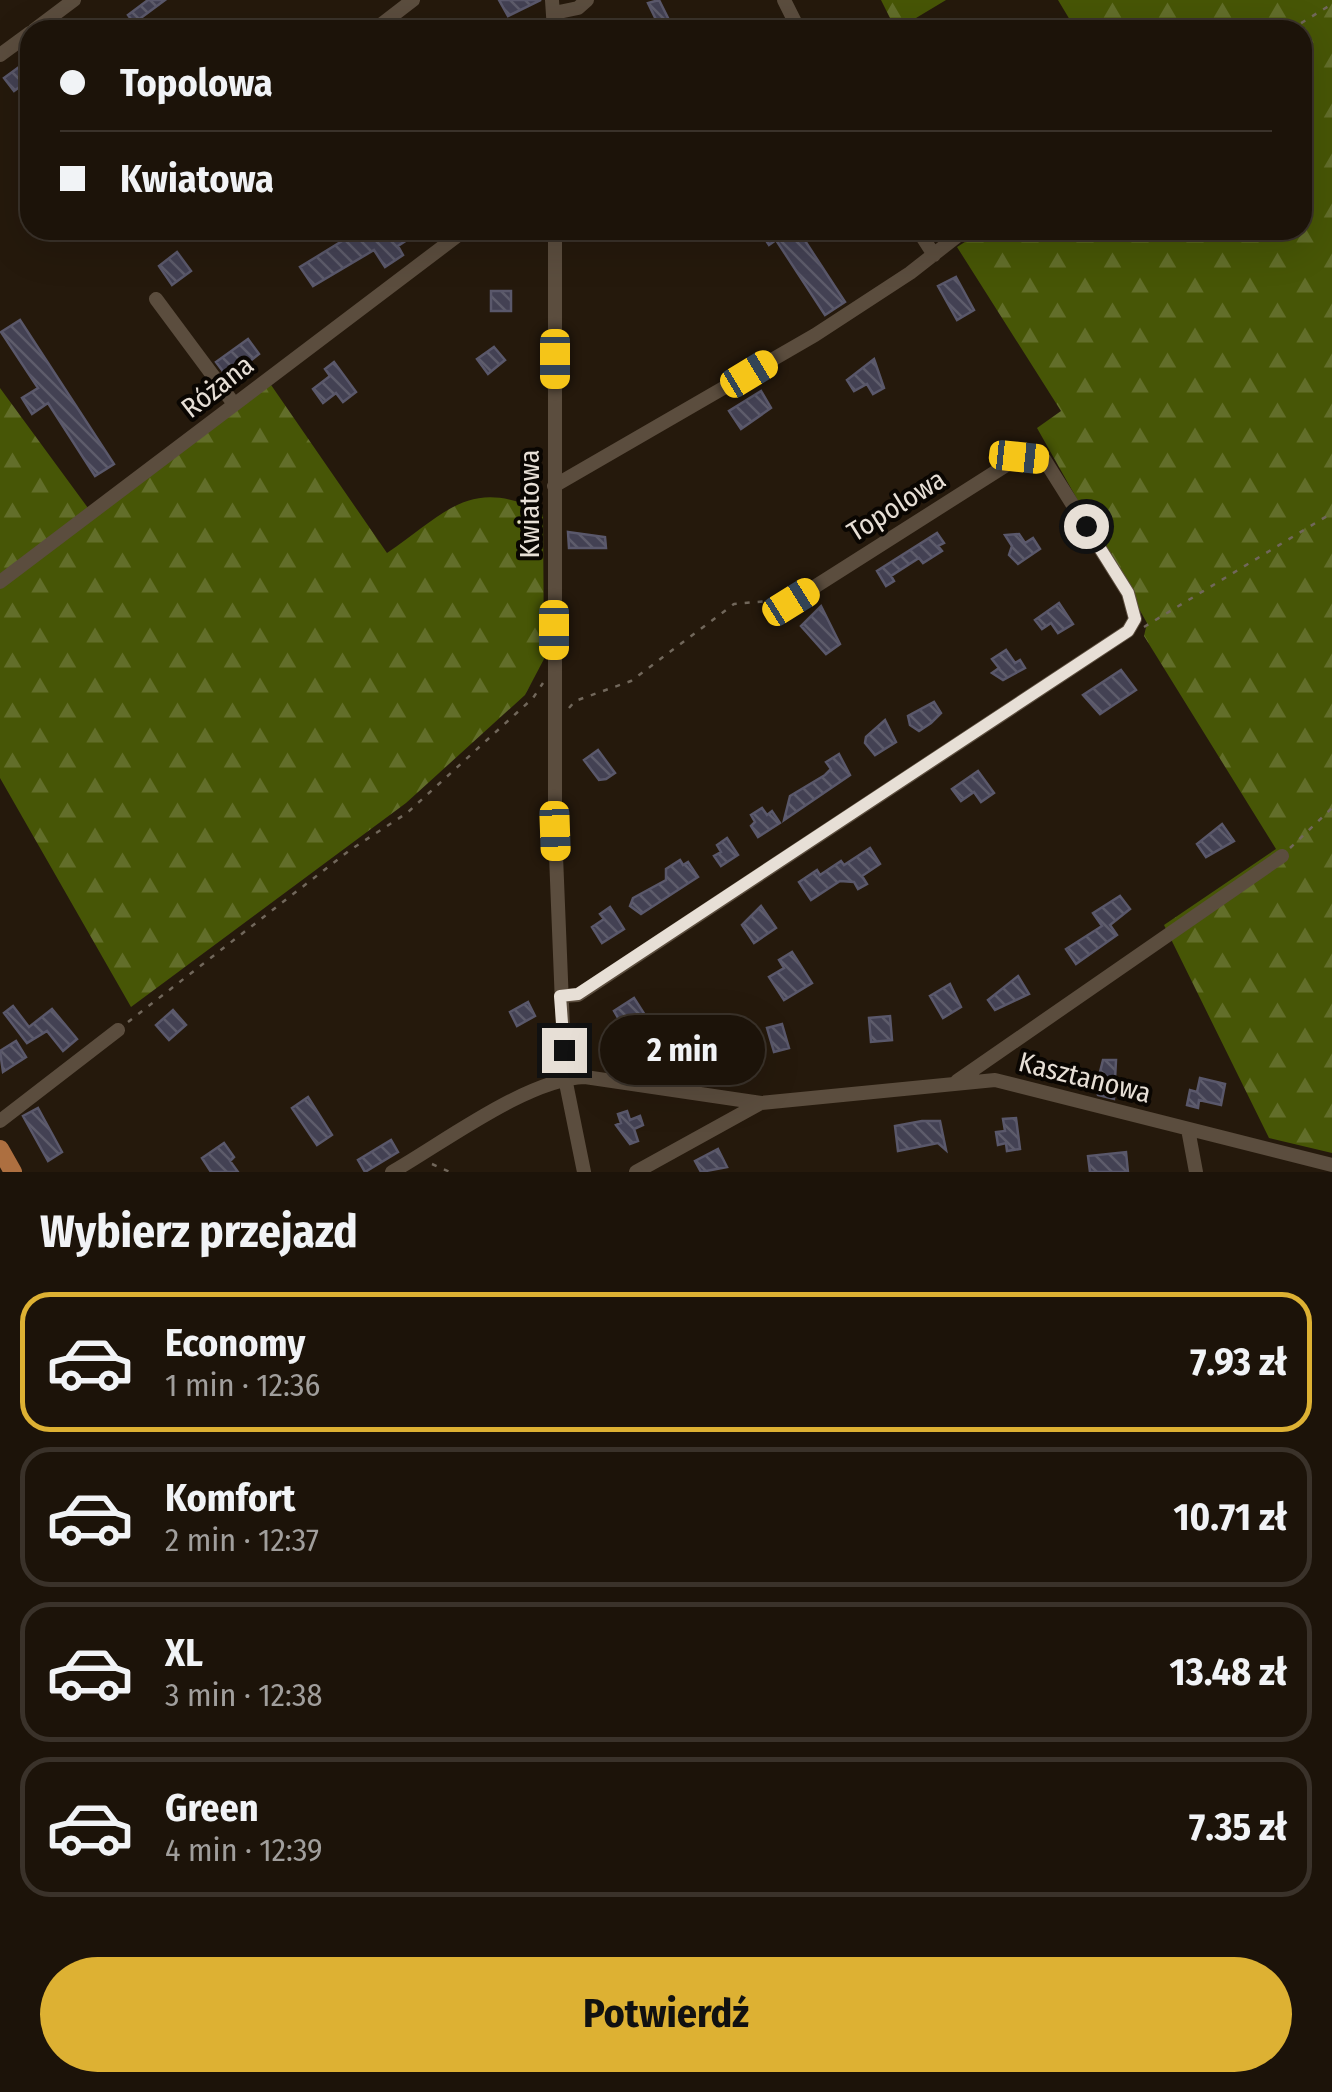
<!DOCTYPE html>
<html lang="pl">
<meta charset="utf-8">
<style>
body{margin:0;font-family:"Fira Sans Condensed",sans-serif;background:#292017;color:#f1f3f6;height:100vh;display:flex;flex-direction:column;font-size:38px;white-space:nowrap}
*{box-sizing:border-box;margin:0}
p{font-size:32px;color:#a09e9c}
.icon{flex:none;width:55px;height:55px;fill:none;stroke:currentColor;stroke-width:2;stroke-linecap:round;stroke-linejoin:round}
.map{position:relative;height:1172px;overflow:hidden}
.side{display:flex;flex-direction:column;background:#1c1309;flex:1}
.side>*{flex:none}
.banner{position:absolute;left:20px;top:20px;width:1292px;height:220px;border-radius:30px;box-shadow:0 10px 40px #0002,0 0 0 2px #3a322a;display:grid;align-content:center;height:220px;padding:0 40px;background:#1c1309}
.end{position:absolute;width:45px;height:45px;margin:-22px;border:12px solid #e7dfd6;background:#111;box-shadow:0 0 0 5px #111}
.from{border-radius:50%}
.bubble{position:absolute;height:70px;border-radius:35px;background:#1c1309;box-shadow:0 10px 40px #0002,0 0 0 2px #3a322a;font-size:32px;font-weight:700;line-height:70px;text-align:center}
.car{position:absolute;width:30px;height:60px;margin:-30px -15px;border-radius:12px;box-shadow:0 0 8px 2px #0007;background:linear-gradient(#f5c518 24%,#345 0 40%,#f5c518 0 76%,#345 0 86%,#f5c518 0)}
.banner b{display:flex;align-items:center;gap:35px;height:95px;font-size:38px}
.banner b+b{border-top:2px solid #3a322a}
.banner i{width:25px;height:25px;background:#f1f3f6}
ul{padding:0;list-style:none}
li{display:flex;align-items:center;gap:30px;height:140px;margin:0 20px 15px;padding:0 20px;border:5px solid #3a322a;border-radius:30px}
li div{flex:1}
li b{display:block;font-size:38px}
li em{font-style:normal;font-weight:700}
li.selected{border-color:#ddb133}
li>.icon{width:90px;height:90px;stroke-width:1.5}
h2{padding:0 40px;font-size:45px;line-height:120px}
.primary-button{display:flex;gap:20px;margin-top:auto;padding:20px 40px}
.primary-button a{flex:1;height:115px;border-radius:60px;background:#ddb133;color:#111;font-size:40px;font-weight:700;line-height:115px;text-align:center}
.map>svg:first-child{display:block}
.forest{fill:url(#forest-firs)}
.building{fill:url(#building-back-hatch);stroke:#5a586b;stroke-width:2.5}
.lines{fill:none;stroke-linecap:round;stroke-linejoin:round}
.path{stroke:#71675b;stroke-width:2.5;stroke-dasharray:5 8;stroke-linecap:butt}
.minor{stroke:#5b4d3e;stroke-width:14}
.major{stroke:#ad6f40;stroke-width:18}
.route{stroke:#e7dfd6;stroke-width:12}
.labels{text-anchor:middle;stroke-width:8;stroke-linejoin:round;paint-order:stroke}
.street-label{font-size:28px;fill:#e7dfd6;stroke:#0a0602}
</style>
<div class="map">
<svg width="1332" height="1172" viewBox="0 0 1332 1172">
<defs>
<pattern id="forest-firs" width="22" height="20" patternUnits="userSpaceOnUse" patternTransform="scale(2.5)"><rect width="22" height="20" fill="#475606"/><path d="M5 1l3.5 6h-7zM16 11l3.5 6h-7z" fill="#626e2a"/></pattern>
<pattern id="building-back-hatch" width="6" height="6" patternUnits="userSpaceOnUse" patternTransform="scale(2.5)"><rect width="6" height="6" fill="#434153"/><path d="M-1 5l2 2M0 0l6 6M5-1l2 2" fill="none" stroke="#5e5c6b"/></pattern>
</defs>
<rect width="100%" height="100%" fill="#25190c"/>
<!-- forest -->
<path class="forest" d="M881 0H946L896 30Z
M1058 0H1332V1153L1269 1138 1164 925 1276 849 1144 636 1147 623 1037 428 1061 411 957 247 984 230H1302V30H1076Z
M269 382 387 553C447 512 470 476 543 512L544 659 525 695 406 803 131 1007 0 778V588Z
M0 388 88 508 0 574Z"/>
<!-- building -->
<path class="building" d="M148 0H165L134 23 128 15Z
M499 0H541L508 16Z
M659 0 674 30H661L648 3Z
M30 59V79L14 91 4 78Z
M360 230H422L398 246 403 255 385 267 374 250 313 286 300 267Z
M770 230H798L845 302 825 315 776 240 769 245 763 236Z
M177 252 191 271 172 285 159 266Z
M956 277 974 310 957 320 938 286Z
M491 291H511V311H491Z
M20 320 114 464 95 476 48 403 32 414 22 398 38 388 1 332Z
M248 339 259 354 228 378 216 362Z
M494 347 505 360 488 374 477 359Z
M874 359 884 388 873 394 867 384 854 391 847 380Z
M334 362 356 392 343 402 336 393 323 403 313 389 330 376 325 369Z
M761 391 771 408 741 429 729 411Z
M568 532 605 537 606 548H569Z
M937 533 944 543 938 546 942 551 923 563 919 558 891 576 894 581 886 586 877 571Z
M1019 534 1025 543 1033 538 1040 549 1018 564 1009 555 1012 546 1005 535Z
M1059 603 1073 624 1058 633 1051 623 1042 629 1035 620Z
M821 606 840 644 826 654 801 626Z
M1006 650 1015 663 1020 660 1025 668 1003 680 992 673 999 668 992 659Z
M1121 670 1136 690 1100 714 1083 695Z
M934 702 941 713 931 723 919 731 910 725 908 716Z
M885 720 896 742 875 755 865 743 866 737Z
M598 750 615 773 606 779 599 780 584 760Z
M839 754 850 775 784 820 790 796 825 775 831 769 826 762Z
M978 771 994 793 981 802 974 792 961 801 952 789Z
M762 808 767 815 772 811 780 823 758 837 751 826 755 822 751 815Z
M1222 824 1234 841 1206 857 1197 844Z
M727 838 738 855 721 866 714 856 721 852 717 845Z
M870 848 880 864 862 876 867 884 858 889 854 882 840 881 811 900 799 882 817 870 820 875 841 861 844 865Z
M680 860 683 865 688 862 698 877 641 914 630 906 633 898 666 880V869Z
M1120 896 1130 909 1110 925 1117 935 1076 964 1066 949 1102 926 1093 913Z
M761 906 776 928 754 943 742 925Z
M610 907 624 929 602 943 592 927 604 919 600 914Z
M792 952 812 983 784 1000 769 977 784 968 779 960Z
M1018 976 1029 994 995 1010 988 1000Z
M950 984 961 1007 943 1018 930 996Z
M634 998 645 1015 624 1028 614 1011Z
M528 1002 535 1016 517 1026 510 1012Z
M13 1006 29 1027 52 1009 77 1039 63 1051 47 1031 27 1043 4 1013Z
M173 1010 186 1025 169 1040 156 1025Z
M890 1016 892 1040 871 1042 869 1018Z
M782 1024 789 1048 774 1052 767 1028Z
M16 1041 26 1057 3 1072 0 1051Z
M1103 1060H1116L1114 1099 1098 1095 1096 1088Z
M1200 1078 1225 1084 1221 1105 1199 1100 1198 1108 1187 1105 1190 1090 1197 1092Z
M308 1097 332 1135 317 1145 292 1108Z
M38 1108 62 1152 48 1161 23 1116Z
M627 1111 630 1120 640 1116 643 1125 634 1129 638 1141 630 1144 616 1125 621 1123 618 1114Z
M1016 1118 1020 1149 1007 1151 1006 1143 998 1145 996 1132 1005 1131 1003 1119Z
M922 1121H940L946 1150 938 1143 898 1151 895 1126Z
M391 1140 398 1152 365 1172 358 1160Z
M224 1143 234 1157 230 1161 238 1172H211L202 1158Z
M718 1149 727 1167 701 1172 695 1161Z
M1126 1152 1128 1172H1090L1088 1156Z"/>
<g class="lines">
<!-- path -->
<path class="path" d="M1290 30 1332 4
M1144 627 1332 513
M569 708 575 701 631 681 734 604 768 601
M1290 848 1332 808
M128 1022 350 850 407 813 533 698 543 683
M432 1164 450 1172"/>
<!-- minor -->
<path class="minor" d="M552 0 554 30
M784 0 799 30
M554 13 578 8 587 0
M34 30 74 0
M374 30 413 0
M0 55 30 33
M555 230V831L565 1078 584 1172
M918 230 934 255
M156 299 234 404
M554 486 815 335 910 273 965 230
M0 582 465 230
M561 996 578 995 1128 631 1135 619 1128 593 1044 459 1019 457 775 612
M957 1081 1282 856
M0 1121 118 1030
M1188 1129 1196 1172
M392 1172C443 1143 527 1079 585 1077L761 1103 995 1080 1332 1165
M636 1172 761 1103"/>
<!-- major -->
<path class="major" d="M0 1149 13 1172"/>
</g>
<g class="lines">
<!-- route -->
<path class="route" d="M564 1050 560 996 578 994 1128 631 1135 619 1128 593 1086 526"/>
</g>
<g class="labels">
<!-- street labels -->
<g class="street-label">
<text transform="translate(217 386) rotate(-38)" y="10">Różana</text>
<text transform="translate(529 504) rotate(-90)" y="10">Kwiatowa</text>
<text transform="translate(896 505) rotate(-32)" y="10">Topolowa</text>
<text transform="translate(1085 1077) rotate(14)" y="10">Kasztanowa</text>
</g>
</g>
</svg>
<i class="end from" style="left:1086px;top:526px"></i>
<i class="end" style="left:564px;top:1050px"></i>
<div class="bubble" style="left:600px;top:1015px;width:165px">2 min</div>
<i class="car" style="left:555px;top:359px;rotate:180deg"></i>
<i class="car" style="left:749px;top:374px;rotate:59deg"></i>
<i class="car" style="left:1019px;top:457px;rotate:96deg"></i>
<i class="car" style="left:791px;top:602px;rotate:58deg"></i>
<i class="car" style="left:554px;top:630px;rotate:180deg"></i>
<i class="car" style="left:555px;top:831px;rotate:178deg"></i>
<div class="banner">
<b><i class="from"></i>Topolowa</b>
<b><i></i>Kwiatowa</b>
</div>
</div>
<section class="side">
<h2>Wybierz przejazd</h2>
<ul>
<li class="selected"><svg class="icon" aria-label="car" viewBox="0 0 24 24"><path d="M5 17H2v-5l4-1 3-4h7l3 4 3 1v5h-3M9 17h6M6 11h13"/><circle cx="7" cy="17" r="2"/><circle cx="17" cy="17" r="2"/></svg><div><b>Economy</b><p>1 min · 12:36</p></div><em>7.93 zł</em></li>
<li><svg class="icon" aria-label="car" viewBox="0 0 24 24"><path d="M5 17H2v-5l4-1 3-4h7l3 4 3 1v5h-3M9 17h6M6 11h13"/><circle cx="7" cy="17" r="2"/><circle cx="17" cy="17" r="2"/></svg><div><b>Komfort</b><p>2 min · 12:37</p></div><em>10.71 zł</em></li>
<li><svg class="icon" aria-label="car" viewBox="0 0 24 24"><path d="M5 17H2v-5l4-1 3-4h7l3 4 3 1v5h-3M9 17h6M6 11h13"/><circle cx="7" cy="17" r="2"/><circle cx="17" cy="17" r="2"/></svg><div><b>XL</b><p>3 min · 12:38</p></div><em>13.48 zł</em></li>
<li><svg class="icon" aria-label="car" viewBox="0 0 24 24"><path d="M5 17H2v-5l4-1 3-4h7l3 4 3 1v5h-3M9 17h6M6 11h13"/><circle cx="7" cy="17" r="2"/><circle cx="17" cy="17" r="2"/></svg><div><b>Green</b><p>4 min · 12:39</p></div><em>7.35 zł</em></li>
</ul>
<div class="primary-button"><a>Potwierdź</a></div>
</section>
